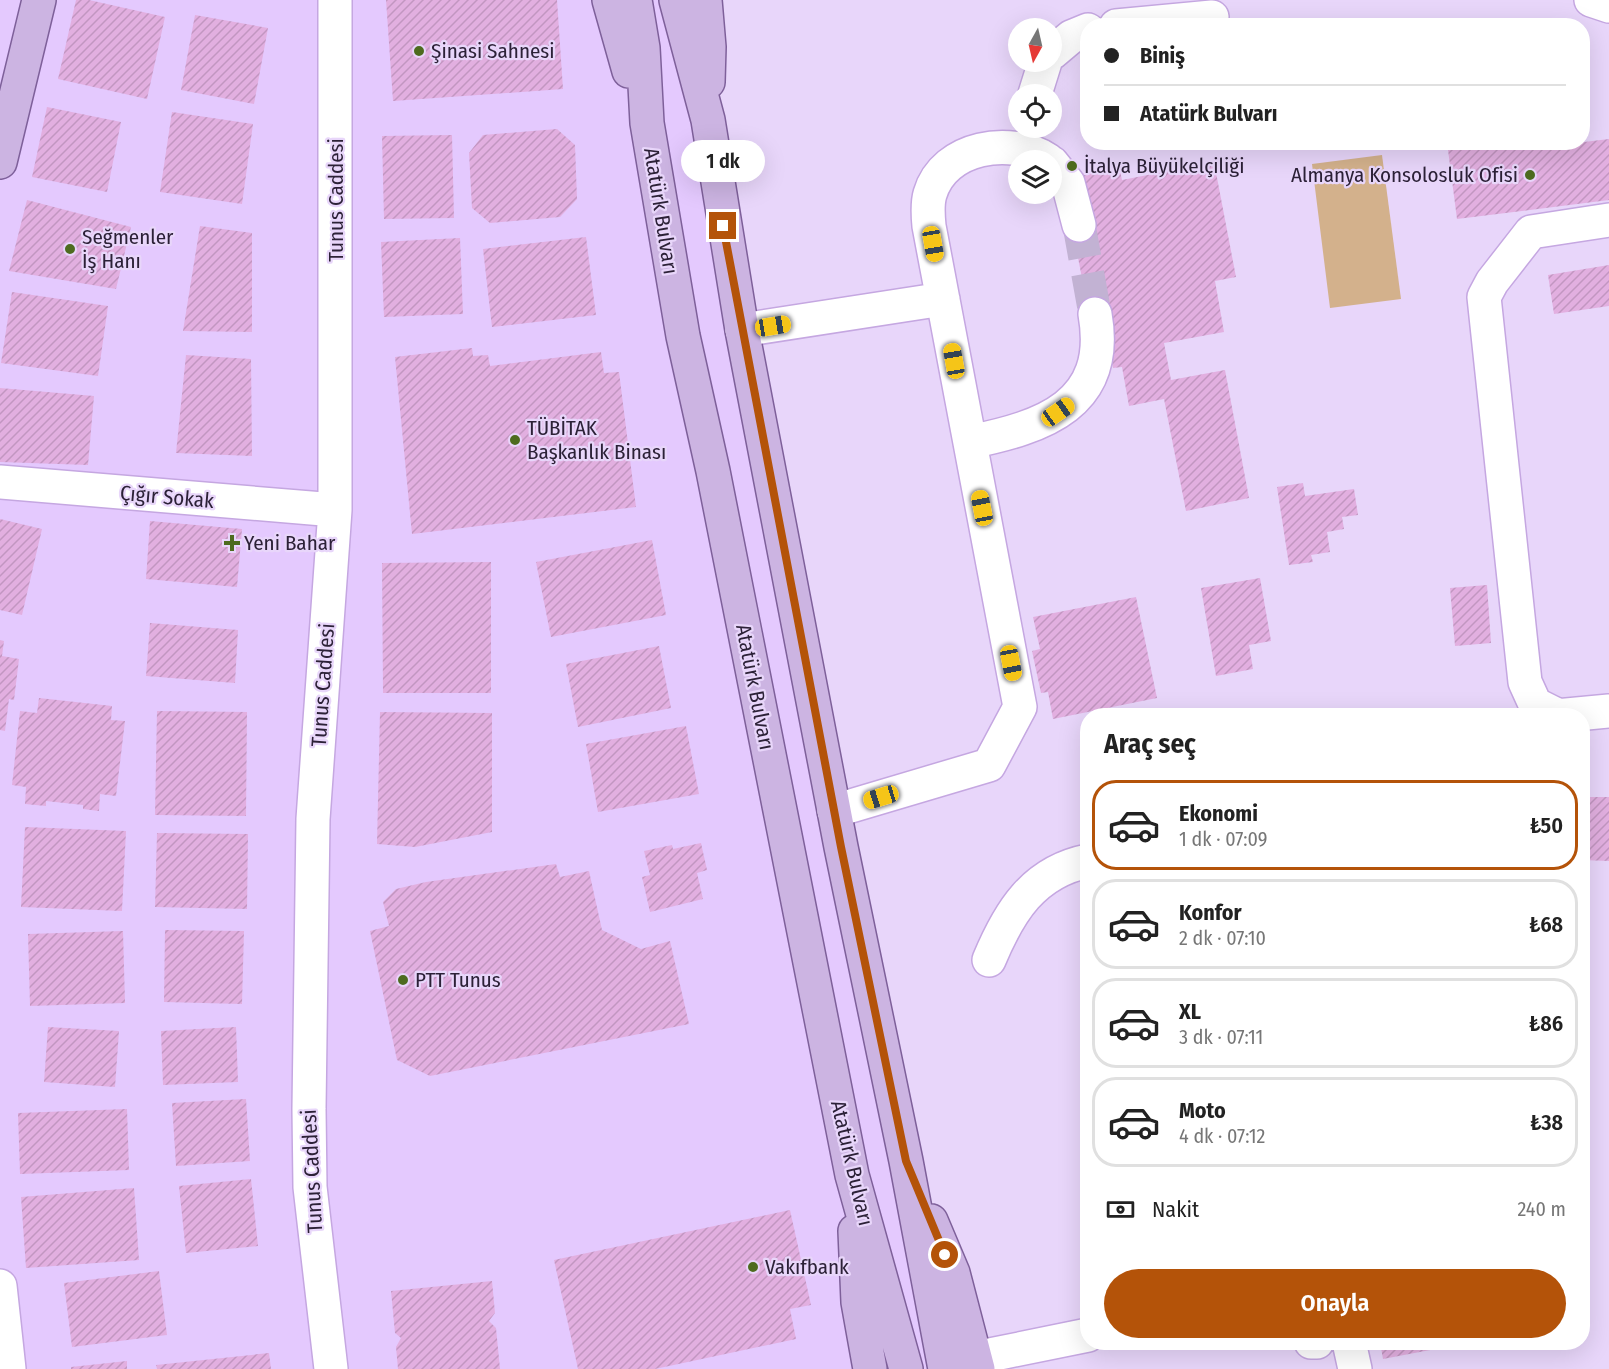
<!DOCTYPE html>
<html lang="tr">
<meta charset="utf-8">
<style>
body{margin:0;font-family:"Fira Sans Condensed",sans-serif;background:#f6f6f6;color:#222;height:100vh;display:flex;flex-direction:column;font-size:22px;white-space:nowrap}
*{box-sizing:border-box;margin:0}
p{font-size:20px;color:#767676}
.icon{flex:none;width:33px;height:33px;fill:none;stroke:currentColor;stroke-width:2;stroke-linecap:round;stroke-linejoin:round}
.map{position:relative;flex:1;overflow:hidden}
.drawer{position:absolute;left:1080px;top:708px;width:510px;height:642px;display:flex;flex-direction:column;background:#fff;border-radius:24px;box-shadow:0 6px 24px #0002}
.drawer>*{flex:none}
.guide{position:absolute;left:1080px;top:18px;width:510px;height:132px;border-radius:24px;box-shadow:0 6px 24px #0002;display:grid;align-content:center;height:132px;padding:0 24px;background:#fff}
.needle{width:39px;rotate:188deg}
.fabs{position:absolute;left:1008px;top:18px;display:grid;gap:12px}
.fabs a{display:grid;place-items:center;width:54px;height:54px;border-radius:50%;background:#fff;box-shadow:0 6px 24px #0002;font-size:30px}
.end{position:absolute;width:27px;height:27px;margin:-14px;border:8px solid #b45309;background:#fff;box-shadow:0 0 0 3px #fff}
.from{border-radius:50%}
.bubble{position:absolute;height:42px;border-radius:21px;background:#fff;box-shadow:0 6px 24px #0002;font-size:20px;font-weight:600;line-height:42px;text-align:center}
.car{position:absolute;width:18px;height:36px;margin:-18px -9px;border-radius:8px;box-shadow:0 0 4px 2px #0007;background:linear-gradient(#f5c518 24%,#345 0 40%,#f5c518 0 76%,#345 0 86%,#f5c518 0)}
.guide b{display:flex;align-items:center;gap:21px;height:57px;font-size:22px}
.guide b+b{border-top:2px solid #e0e0e0}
.guide i{width:15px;height:15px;background:#222}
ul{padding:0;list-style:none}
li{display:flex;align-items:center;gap:18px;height:90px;margin:0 12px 9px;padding:0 12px;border:3px solid #e0e0e0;border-radius:24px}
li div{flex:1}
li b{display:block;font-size:22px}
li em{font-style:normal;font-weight:600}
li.current{border-color:#b45309}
li>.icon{width:54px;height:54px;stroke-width:1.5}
h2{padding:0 24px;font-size:27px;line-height:72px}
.pay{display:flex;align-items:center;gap:15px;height:66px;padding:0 24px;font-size:22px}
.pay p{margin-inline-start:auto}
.cta{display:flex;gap:12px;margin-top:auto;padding:12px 24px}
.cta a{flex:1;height:69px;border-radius:36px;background:#b45309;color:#fff;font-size:24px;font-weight:600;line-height:69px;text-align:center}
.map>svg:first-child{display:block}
.built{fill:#e4c9fe}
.grass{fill:#d3b18c}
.building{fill:url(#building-hatch)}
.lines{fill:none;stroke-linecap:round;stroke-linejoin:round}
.minor-tunnel{stroke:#c2b2d3;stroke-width:33;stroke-dasharray:33 16;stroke-linecap:butt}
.minor-casing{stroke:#c5a7e1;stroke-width:36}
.major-casing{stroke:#7e609a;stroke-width:36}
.minor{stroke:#fff;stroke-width:33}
.major{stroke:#ccb4e2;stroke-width:33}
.route{stroke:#b45309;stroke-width:8}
.poi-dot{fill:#4e6b1f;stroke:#e8d6fa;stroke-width:2}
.labels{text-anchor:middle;stroke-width:4.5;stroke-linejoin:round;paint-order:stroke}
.poi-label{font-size:21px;fill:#2c2137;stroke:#e8d6fa;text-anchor:start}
.street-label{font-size:21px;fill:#2c2137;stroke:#e8d6fa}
</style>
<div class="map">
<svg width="1609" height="1369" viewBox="0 0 1609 1369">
<defs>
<pattern id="building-hatch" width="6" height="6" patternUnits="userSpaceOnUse" patternTransform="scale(1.5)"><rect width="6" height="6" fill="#e2afe0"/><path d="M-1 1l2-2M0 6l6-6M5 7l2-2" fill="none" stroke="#c296c1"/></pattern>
</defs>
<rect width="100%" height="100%" fill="#e8d6fa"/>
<!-- built -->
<path class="built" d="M0 0H705L708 120 906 1161 978 1369H0Z"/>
<!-- grass -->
<path class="grass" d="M1382 155 1401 299 1330 308 1312 164Z"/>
<!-- building -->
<path class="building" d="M76 0H89L165 17 147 99 58 79Z
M386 0H557L563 89 393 101Z
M195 15 268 28 254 104 181 90Z
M47 107 121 122 107 192 32 177Z
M172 112 253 124 242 204 160 192Z
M557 129 575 145 577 199 560 217 490 223 472 208 469 153 483 135Z
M452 135 454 218 384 219 382 136Z
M1609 139V200L1457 219 1448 150 1507 142 1559 145Z
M1214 162 1236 277 1215 281 1224 332 1164 343 1171 380 1225 370 1249 498 1186 511 1164 399 1129 406 1122 367 1113 368 1101 307 1088 309 1073 232 1074 175 1119 166 1122 180Z
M27 200 131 227 116 289 9 271Z
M200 226 252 233V332L183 331Z
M586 237 596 315 492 327 483 249Z
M460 238 463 314 384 317 381 242Z
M1609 265V306L1554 314 1548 275Z
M12 292 108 306 98 376 1 363Z
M472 348 473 356 488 355 490 366 601 352 604 373 619 372 636 507 412 534 395 357Z
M186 355 251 359 252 456 176 453Z
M0 388 94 396 88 465 0 462Z
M1303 483 1305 496 1354 489 1358 515 1342 517 1344 529 1327 532 1330 552 1311 555 1313 562 1289 565 1277 487Z
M0 519 42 529 22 615 0 610Z
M150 521 242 529 237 587 146 579Z
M652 540 666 615 551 637 536 562Z
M491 562V693H383L382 563Z
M1260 578 1271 641 1249 645 1253 669 1216 676 1201 588Z
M1487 585 1491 643 1455 646 1450 588Z
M1136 597 1157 698 1053 719 1048 692 1041 693 1032 651 1040 649 1033 617Z
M150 623 238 630 235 683 146 676Z
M0 640 4 641 2 656 19 659 14 700 9 699 5 731 0 730Z
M659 646 671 708 578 727 566 664Z
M39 698 112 706 111 720 125 721 116 796 100 794 99 811 83 809V805L46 801V806L25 804 26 787 12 785 20 711 37 713Z
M157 711 247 712 246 816 155 815Z
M380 712 492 713V832L415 847 377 844Z
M686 726 699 794 598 812 586 744Z
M1582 797H1609V861L1582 860Z
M25 827 126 831 122 911 21 907Z
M157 833 248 834 247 909 155 907Z
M701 843 707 870 697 873 703 899 650 912 642 877 650 875 644 851 672 845 673 849Z
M556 864 560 877 589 871 602 930 641 949 670 941 689 1024 430 1076 397 1060 370 931 389 926 383 902 396 889 426 882Z
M165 930 244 931 242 1004 164 1002Z
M123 931 125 1003 30 1006 28 934Z
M48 1027 119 1031 115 1087 44 1082Z
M236 1027 238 1082 163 1085 161 1031Z
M246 1099 250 1161 176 1166 172 1103Z
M127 1109 129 1170 20 1174 18 1113Z
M251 1179 258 1246 186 1253 179 1186Z
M134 1188 139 1260 26 1268 21 1197Z
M790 1210 811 1305 790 1309 796 1339 655 1369H578L554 1260Z
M159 1271 167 1335 72 1347 64 1283Z
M492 1281 495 1313 489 1321 496 1328 500 1369H398L396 1347 401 1338 395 1333 391 1291Z
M1380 1342H1445L1446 1347 1383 1359Z
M269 1353 271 1369H157L156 1365Z
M127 1361V1369H71V1367Z"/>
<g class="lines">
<!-- minor-tunnel -->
<path class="minor-tunnel" d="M1079 225 1095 314"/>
<defs>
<path id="minor" d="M1591 0 1609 6
M1116 26 1212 17
M1052 53 1071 37 1088 30
M1035 94 1045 62
M1052 163 1068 183 1079 225
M742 330 943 299
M970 442C1043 427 1111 405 1095 314
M0 482 335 510
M1557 715 1535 704 1525 682 1484 297 1492 282 1531 232 1609 220
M1556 716 1609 711
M834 811 989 765 1020 707 929 226C928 216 927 204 930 194 944 146 1011 136 1048 160
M989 960C1009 912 1033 872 1088 861
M0 1286 9 1369
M1311 1342H1317
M1349 1342 1355 1369
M975 1358 1088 1335
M331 1369 310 1187 309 1109 313 819 335 510V0"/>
<path id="major" d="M609 0 629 71
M635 0 643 48 647 123 683 336 713 471 852 1175 906 1369
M676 0 708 120 742 330 841 847 906 1161 945 1369
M705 0 709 47 708 82
M0 162 39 0
M931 1221 953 1273 978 1369
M855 1231 858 1302 870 1369"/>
</defs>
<!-- minor casing -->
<use href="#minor" class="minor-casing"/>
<!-- major casing -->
<use href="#major" class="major-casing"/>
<!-- minor -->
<use href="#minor" class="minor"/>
<!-- major -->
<use href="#major" class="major"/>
</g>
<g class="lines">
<!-- route -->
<path class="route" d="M723 226 841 847 906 1161 945 1255"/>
</g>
<!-- markers -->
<g class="poi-dot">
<circle cx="419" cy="51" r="6"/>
<circle cx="1072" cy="166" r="6"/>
<circle cx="1530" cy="175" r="6"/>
<circle cx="70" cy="249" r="6"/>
<circle cx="515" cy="440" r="6"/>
<path d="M229 534h6v6h6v6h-6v6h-6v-6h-6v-6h6z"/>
<circle cx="403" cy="980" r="6"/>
<circle cx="753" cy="1267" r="6"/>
</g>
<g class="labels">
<!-- poi labels -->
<g class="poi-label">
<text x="431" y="58">Şinasi Sahnesi</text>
<text x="1084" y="173">İtalya Büyükelçiliği</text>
<text x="1518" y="182" text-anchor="end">Almanya Konsolosluk Ofisi</text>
<text x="82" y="244">Seğmenler<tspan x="82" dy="24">İş Hanı</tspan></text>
<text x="527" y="435">TÜBİTAK<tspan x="527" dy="24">Başkanlık Binası</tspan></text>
<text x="244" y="550">Yeni Bahar</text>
<text x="415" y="987">PTT Tunus</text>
<text x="765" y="1274">Vakıfbank</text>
</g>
<!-- street labels -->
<g class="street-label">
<text transform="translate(336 200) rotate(-90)" y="7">Tunus Caddesi</text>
<text transform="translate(661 211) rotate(81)" y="7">Atatürk Bulvarı</text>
<text transform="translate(167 497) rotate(5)" y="7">Çığır Sokak</text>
<text transform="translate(323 685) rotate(-86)" y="7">Tunus Caddesi</text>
<text transform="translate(755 687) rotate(79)" y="7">Atatürk Bulvarı</text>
<text transform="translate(852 1163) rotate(77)" y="7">Atatürk Bulvarı</text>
<text transform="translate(312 1171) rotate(-93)" y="7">Tunus Caddesi</text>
</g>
</g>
</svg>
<div class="fabs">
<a><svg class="needle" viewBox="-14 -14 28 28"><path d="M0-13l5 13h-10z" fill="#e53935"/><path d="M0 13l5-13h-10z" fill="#767676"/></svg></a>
<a><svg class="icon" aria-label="locate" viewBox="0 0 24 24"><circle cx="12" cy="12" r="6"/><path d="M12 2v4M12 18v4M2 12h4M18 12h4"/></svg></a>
<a><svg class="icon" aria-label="layers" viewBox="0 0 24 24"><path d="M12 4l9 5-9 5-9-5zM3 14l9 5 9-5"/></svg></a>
</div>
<i class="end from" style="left:945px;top:1255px"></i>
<i class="end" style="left:723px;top:226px"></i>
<div class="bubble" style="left:681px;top:140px;width:84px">1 dk</div>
<i class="car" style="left:933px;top:244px;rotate:170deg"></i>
<i class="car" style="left:773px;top:326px;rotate:81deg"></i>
<i class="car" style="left:954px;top:361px;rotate:350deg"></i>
<i class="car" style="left:1058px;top:412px;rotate:55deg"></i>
<i class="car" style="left:982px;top:508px;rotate:349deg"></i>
<i class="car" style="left:1011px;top:663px;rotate:169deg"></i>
<i class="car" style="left:881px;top:797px;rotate:253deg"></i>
<div class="guide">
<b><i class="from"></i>Biniş</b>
<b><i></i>Atatürk Bulvarı</b>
</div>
<section class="drawer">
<h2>Araç seç</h2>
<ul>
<li class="current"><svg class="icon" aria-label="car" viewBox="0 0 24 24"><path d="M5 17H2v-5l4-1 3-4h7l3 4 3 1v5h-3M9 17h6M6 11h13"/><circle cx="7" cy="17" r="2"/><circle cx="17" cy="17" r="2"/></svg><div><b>Ekonomi</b><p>1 dk · 07:09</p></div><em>₺50</em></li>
<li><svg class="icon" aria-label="car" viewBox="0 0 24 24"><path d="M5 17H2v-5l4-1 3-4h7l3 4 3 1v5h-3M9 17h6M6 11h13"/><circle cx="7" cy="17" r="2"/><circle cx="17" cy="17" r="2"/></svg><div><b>Konfor</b><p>2 dk · 07:10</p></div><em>₺68</em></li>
<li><svg class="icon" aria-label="car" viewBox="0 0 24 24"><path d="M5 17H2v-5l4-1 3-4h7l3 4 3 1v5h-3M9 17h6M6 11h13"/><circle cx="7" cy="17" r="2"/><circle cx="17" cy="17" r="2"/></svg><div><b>XL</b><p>3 dk · 07:11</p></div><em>₺86</em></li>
<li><svg class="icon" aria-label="car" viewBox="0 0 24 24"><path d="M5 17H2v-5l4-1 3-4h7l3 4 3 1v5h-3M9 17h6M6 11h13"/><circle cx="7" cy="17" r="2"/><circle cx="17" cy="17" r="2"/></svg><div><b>Moto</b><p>4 dk · 07:12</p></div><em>₺38</em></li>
</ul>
<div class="pay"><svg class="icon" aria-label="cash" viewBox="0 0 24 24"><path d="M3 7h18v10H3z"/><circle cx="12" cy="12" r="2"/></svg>Nakit<p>240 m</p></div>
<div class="cta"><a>Onayla</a></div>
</section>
</div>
